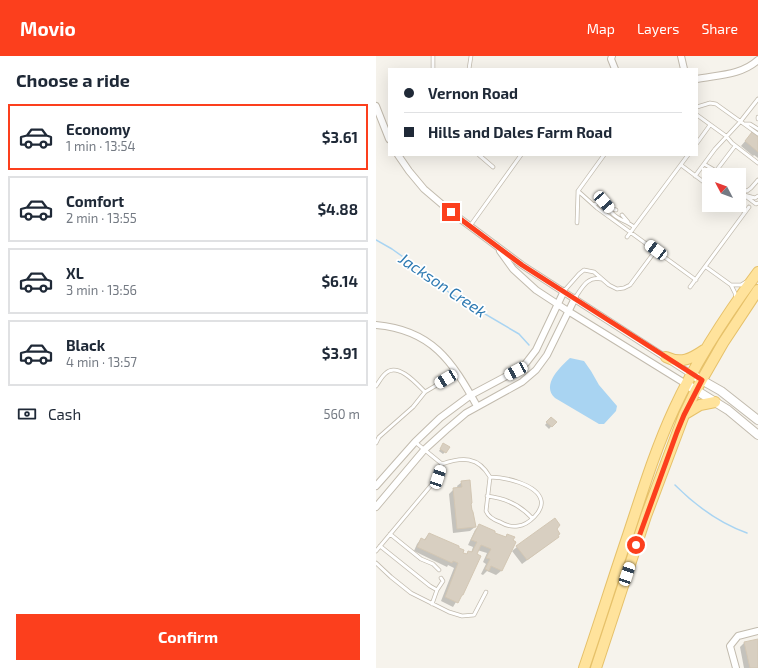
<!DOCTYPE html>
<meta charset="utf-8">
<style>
body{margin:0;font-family:"Exo 2",sans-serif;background:#f2f2f3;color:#1f2937;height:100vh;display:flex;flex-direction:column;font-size:15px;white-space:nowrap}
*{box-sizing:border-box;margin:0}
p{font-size:13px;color:#747a83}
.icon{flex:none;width:22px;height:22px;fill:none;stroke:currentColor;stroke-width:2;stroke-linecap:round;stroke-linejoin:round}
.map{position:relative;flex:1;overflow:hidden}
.panel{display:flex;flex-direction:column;background:#fff;width:376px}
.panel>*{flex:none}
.guide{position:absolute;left:12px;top:12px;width:310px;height:88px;border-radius:0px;box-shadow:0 4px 16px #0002;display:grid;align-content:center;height:88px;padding:0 16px;background:#fff}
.needle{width:26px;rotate:311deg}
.tools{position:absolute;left:326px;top:112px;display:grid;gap:8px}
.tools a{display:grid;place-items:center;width:44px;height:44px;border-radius:0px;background:#fff;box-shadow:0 4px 16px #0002;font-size:20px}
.end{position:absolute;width:18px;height:18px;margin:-9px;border:5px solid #fc3f1d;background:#fff;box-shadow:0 0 0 2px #fff}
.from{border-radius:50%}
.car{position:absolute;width:12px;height:24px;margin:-12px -6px;border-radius:5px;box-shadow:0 0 3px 1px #0007;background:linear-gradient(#fff 24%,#345 0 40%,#fff 0 76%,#345 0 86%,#fff 0)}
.guide b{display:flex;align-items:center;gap:14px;height:38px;font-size:15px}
.guide b+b{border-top:1px solid #e0e1e3}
.guide i{width:10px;height:10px;background:#1f2937}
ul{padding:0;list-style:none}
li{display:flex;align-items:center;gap:12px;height:66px;margin:0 8px 6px;padding:0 8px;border:2px solid #e0e1e3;border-radius:0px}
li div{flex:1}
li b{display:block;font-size:15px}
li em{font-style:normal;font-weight:700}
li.current{border-color:#fc3f1d}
li>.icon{width:36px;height:36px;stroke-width:1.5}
h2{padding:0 16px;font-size:18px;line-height:48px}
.pay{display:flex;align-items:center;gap:10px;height:44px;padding:0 16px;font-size:15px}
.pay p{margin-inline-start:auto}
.primary-button{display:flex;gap:8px;margin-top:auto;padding:8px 16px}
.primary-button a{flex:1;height:46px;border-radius:0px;background:#fc3f1d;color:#fff;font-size:16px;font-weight:700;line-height:46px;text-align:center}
header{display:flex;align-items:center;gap:24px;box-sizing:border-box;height:56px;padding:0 20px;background:#fc3f1d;color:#fff}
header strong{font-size:19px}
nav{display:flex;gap:22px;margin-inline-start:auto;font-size:14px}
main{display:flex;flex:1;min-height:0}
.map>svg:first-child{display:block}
.water{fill:#a9d4f2}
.shadow{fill:#0003}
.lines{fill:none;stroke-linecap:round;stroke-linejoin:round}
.stream{stroke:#a9d4f2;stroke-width:1.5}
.building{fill:#d8cfc1;stroke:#d3c7b4}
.service-casing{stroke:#c2bbae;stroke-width:4.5}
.minor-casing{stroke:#c2bbae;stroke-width:8}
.tertiary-casing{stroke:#c2bbae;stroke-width:10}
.primary-casing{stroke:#e6c16a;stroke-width:12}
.service{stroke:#fff;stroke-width:3}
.minor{stroke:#fff;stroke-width:6}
.tertiary{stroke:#fff;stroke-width:8}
.primary{stroke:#ffe39c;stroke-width:10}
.route{stroke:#fc3f1d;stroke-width:5}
.labels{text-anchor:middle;stroke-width:3.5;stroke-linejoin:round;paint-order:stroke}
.water-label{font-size:16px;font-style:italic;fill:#2e7ab2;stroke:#fff}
</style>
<header>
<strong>Movio</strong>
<nav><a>Map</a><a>Layers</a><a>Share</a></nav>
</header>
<main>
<section class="panel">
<h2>Choose a ride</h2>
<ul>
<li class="current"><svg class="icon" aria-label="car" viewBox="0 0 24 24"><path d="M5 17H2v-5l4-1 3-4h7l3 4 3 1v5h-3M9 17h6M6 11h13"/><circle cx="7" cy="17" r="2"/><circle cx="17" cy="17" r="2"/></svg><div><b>Economy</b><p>1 min · 13:54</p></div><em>$3.61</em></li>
<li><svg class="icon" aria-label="car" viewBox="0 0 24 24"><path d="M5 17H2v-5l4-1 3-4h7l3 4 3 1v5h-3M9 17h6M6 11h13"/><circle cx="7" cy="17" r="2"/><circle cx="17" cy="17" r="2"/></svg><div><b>Comfort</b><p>2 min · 13:55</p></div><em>$4.88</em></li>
<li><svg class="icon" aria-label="car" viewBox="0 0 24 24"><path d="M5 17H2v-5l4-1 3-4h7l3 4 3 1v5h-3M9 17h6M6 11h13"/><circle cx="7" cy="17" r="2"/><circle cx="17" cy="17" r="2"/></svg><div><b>XL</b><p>3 min · 13:56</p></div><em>$6.14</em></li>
<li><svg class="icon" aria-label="car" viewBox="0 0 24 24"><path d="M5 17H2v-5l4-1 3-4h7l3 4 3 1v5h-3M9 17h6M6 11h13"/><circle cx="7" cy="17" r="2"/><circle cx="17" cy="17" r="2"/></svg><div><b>Black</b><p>4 min · 13:57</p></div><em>$3.91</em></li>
</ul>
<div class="pay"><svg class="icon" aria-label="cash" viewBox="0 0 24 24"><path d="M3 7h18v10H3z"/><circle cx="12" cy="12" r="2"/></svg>Cash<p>560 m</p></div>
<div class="primary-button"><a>Confirm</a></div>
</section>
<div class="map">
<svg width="382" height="612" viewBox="0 0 382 612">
<rect width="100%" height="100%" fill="#f6f3ec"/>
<!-- water -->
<path class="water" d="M194 302 208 305 215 315 223 329 241 350 240 355 228 368H223L179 342C165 329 184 311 194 302Z"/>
<!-- shadow -->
<path class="shadow" d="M376 77 382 82V102L378 99 377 100 365 90Z
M175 362 179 366 173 373 169 369Z
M66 390 69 396 67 398 63 395Z
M86 426 95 447 99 471 94 475 77 477 73 438 78 433H82L81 430Z
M104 469 117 478 129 482 131 479 139 486 125 515 120 519 111 515 107 519 105 518 110 508 107 506 111 497 101 494 83 541 77 551 65 545 78 512 72 509 71 511 38 495 41 488 45 483 47 485 53 478 90 499 92 496 95 497 97 491 92 489 99 474Z
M180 473 182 481 146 508 136 495 141 491Z
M382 584V612H368L364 591 368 587Z"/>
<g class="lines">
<!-- stream -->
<path class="stream" d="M0 184 16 193 37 208 75 238 143 278 153 289
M299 429C320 450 343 467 371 477"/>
</g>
<!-- building -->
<path class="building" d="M376 76 382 81V96L369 85Z
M175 361 181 366 176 371 170 366Z
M67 387 74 391 70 397 64 393Z
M94 424 96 447 95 448 96 454 97 456 100 471 81 473 77 432 86 431 85 425Z
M179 462 184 469 181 473 184 478 182 479 183 481 151 504 140 490Z
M103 468 119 475V477L130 481 131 478 139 481 137 484 140 486 126 515 115 510 113 515 109 513 114 503 110 502 115 493 105 489 101 498 105 500 87 539H86L82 547 69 541 82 507 77 505 76 507 41 491 45 482 49 484 53 477 83 490V492L88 494 87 497 91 498 92 495 96 496 101 486 95 484Z
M382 583V612H374L368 586Z"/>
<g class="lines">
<defs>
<path id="service" d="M57 13V0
M93 13 95 0
M321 51 334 47 340 48 382 78
M321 59 350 80 356 87 382 107
M382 61V63
M369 68H374L382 73
M321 87 334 69
M103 99 117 111
M328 108 340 115 359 90
M305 109 333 130
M340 115 346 119
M319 120 339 93 364 66 382 43
M363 132 371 135 375 132 382 124
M202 135 221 152 320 224
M363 136 368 139 379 142 382 140
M368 139 380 148 382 147
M218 149 224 145 228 146C231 149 233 153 236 157 242 164 251 165 258 171
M359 149 369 156
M234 152 240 154
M246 159 252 166
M201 167 202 135 228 99
M94 170 145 99
M251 181 312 99
M330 211 355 229
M314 231 373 151
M188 235 203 218 208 214 218 216 233 229 241 233 248 232 254 229 280 194
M199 242C206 232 211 220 225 223
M360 243 359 237 355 229H365L370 226
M0 330C3 326 6 320 10 317 22 306 41 328 49 336
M39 386 66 408C86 401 102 400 114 421L110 455C112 460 118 464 124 466 129 469 136 471 142 470 152 469 168 455 165 444 161 428 128 421 114 421
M0 387 3 381 37 351 49 336 81 317
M111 440C129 442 144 449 156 462
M14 478 45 503 57 508 63 514
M4 490 54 530 61 534 56 548
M0 495 62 421 66 408
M0 507 15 521 35 537 73 556 86 560 98 559 110 536
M61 534 67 525 65 522"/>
<path id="minor" d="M236 0 235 3 239 13
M305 0 308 13
M321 23C342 19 366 19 382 4
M0 50 13 83
M22 99 33 115 48 133 75 156 146 209 315 318
M124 195 137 213 160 234 192 255 310 328
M0 269C56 274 76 305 101 350
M0 430 39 386 64 362 95 339 140 315 150 307 160 294 188 235
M0 451 48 394 70 374 90 357 146 326 160 314 171 299 199 242
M360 612 354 590 362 580 382 575"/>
<path id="tertiary" d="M315 318 345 335 382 364
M310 328 352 354 382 379"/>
<path id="primary" d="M290 301C305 308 315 303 328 294
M309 358 324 349 339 346
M208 612C223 568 237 523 252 479 266 437 279 394 298 353 320 305 350 259 382 216
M220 612 270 460 308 359 320 334 347 287 382 234"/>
</defs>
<!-- service casing -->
<use href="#service" class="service-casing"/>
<!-- minor casing -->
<use href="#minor" class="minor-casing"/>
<!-- tertiary casing -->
<use href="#tertiary" class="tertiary-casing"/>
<!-- primary casing -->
<use href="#primary" class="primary-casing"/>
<!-- service -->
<use href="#service" class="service"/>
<!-- minor -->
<use href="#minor" class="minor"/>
<!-- tertiary -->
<use href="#tertiary" class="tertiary"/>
<!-- primary -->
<use href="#primary" class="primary"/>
</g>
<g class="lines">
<!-- route -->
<path class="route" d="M75 156 146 209 326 324 308 359 301 376 260 489"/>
</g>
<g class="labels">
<!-- water labels -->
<g class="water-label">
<text transform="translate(67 229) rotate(34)" y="6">Jackson Creek</text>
</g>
</g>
</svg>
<div class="tools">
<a><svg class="needle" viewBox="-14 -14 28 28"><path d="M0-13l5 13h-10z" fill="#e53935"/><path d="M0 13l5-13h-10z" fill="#747a83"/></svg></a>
</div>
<i class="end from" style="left:260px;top:489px"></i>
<i class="end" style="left:75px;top:156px"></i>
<i class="car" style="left:228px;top:146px;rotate:139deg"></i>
<i class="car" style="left:280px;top:194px;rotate:307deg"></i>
<i class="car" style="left:140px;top:315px;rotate:242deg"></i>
<i class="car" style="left:70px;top:323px;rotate:239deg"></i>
<i class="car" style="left:62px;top:421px;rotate:18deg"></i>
<i class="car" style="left:251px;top:518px;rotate:18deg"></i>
<div class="guide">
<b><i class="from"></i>Vernon Road</b>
<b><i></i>Hills and Dales Farm Road</b>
</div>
</div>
</main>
